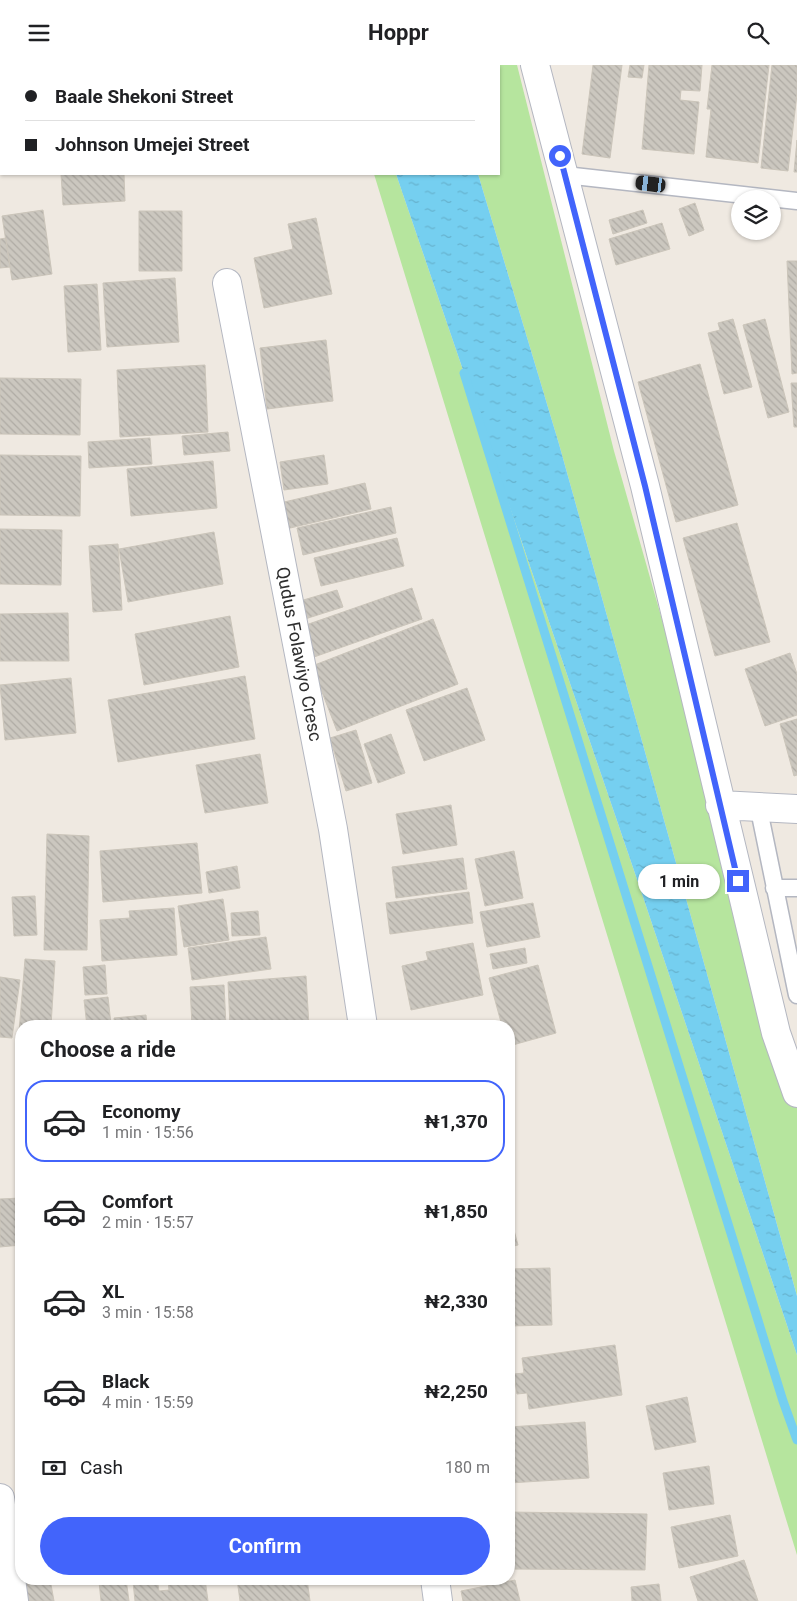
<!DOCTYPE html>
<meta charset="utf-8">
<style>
body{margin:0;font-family:Roboto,sans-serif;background:#f2f2f2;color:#202124;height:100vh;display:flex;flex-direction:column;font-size:19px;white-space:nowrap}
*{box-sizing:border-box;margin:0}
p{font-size:16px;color:#757577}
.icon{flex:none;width:28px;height:28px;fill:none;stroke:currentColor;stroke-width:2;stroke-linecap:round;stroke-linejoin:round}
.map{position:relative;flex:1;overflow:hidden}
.details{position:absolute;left:15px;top:955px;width:500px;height:565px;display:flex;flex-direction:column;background:#fff;border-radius:20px;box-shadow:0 1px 4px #0004}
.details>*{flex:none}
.hud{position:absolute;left:0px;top:0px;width:500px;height:110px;box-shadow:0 1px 4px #0004;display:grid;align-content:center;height:110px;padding:0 25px;background:#fff}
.controls{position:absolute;left:731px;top:125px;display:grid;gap:10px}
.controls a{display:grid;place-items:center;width:50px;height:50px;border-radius:50%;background:#fff;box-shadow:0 1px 4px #0004;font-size:25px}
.end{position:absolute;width:22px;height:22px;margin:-11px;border:6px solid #4264fb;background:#fff;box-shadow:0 0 0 2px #fff}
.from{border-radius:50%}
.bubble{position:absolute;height:35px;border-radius:18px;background:#fff;box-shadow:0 1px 4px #0004;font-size:16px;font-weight:700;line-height:35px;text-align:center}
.car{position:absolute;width:15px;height:30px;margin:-15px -8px;border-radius:6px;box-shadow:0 0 4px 1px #0007;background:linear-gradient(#222 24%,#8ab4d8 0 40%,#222 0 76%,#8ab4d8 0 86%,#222 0)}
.hud b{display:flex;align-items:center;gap:18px;height:48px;font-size:19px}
.hud b+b{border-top:1px solid #e0e0e0}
.hud i{width:12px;height:12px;background:#202124}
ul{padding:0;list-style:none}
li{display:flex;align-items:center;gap:15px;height:82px;margin:0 10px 8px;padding:0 15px;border:2px solid transparent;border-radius:20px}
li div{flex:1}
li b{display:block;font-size:19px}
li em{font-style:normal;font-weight:700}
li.selected{border-color:#4264fb}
li>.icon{width:45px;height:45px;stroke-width:1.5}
h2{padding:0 25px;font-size:22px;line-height:60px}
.pay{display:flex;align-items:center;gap:12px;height:55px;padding:0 25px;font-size:19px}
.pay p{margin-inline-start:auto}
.action{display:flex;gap:10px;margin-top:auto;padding:10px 25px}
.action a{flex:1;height:58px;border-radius:30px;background:#4264fb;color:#fff;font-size:20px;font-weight:700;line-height:58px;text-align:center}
header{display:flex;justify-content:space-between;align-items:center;height:65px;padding:0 25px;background:#fff;font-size:22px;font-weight:700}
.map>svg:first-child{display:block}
.grass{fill:#b6e59e}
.water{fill:url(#water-ripples)}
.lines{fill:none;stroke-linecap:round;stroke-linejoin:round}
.stream{stroke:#75cff0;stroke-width:9}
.building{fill:url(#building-back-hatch);stroke:#cbc5ba}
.lane-casing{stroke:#b4b7c1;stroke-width:19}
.street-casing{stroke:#b4b7c1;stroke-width:30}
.lane{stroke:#fff;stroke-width:16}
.street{stroke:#fff;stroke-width:28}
.route{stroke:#4264fb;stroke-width:6}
.labels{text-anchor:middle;stroke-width:4;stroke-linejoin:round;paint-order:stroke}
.street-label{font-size:18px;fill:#2e2e2e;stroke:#fff}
</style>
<header><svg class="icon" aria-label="menu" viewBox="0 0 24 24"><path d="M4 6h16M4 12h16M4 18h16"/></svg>Hoppr<svg class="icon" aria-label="search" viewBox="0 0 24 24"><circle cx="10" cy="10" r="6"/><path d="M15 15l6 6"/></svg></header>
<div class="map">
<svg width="797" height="1536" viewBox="0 0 797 1536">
<defs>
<pattern id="water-ripples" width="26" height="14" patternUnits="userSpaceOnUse" patternTransform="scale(1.25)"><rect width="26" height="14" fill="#75cff0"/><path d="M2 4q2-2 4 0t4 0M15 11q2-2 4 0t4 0" fill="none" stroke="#66b2ce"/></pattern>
<pattern id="building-back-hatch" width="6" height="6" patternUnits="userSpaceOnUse" patternTransform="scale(1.25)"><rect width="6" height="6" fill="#cbc7bf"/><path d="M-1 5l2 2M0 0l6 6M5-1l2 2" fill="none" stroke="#afaba4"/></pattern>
</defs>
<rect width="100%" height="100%" fill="#efe9e1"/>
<!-- grass -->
<path class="grass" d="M445 0H517L614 386 797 1029V1231L559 379 478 109H499V1Z
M374 109H396L641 826 797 1290V1490Z"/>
<!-- water -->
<path class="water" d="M359 0H445V1H359Z
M396 109H478L559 379 797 1231V1290L641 826Z"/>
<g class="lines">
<!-- stream -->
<path class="stream" d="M464 308 783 1336 797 1375"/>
</g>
<!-- building -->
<path class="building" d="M593 0H622L610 93 582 89Z
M630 0H644L642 13 628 12Z
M649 0H702L700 26 681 25 680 35 699 37 694 89 642 84Z
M712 0H769L758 98 706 92 711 44H707Z
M772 0H797V29L788 106 761 103Z
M797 75V107H794Z
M61 109H124L125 136 63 140Z
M695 138 704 165 689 171 679 144Z
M43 145 52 209 12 215 2 151Z
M643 145 647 158 613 169 609 155Z
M139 146H182V206H139Z
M316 153 332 229 264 243 254 193 293 184 288 159Z
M662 158 670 184 616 200 609 174Z
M6 173 10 202 0 203V174Z
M787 196H797V308L792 309Z
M175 213 179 277 107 282 103 218Z
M97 219 101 285 68 287 64 221Z
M733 254 752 322 724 329 708 268 720 265 718 258Z
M765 254 789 347 768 353 743 260Z
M326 275 333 336 267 344 260 283Z
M700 299 738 440 676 457 638 317Z
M205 300 208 367 120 372 117 305Z
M0 313 81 314 80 370 0 369Z
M791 318H797V362H794Z
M228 367 230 386 184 390 182 371Z
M150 373 152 399 89 403 88 377Z
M0 390 81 391 80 451 0 450Z
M324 390 328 419 284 425 280 397Z
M213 396 217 443 131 451 127 404Z
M365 418 371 444 286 464 280 438Z
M391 442 396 468 303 490 297 463Z
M737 458 770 577 715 591 683 473Z
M0 464 62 465 61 520 0 519Z
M214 467 223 519 128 537 119 484Z
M397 473 404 501 321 521 314 493Z
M118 479 122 545 93 547 89 481Z
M412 523 422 554 314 592 303 561Z
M337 525 343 542 305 554 300 536Z
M68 548 69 596H0V549Z
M230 551 239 602 144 620 135 569Z
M433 554 458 619 337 666 312 601Z
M790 588 797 609V650L765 661 745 604Z
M245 611 255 674 118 697 108 635Z
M71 613 76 668 5 675 0 620Z
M467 623 485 675 424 696 406 645Z
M797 654V710L794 711 780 659Z
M356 665 372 718 346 726 330 673Z
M391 669 405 708 378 718 364 679Z
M260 689 268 738 205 748 196 700Z
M451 740 457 780 403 789 396 749Z
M47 769 89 771 87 885H44Z
M197 778 202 828 103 837 100 786Z
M514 786 523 833 485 841 475 794Z
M463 793 467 824 396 833 392 802Z
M237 801 240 823 209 828 206 807Z
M469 827 473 858 390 869 386 838Z
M35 831 37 870 14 871 12 832Z
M223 834 229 875 184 882 178 841Z
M533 838 540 872 487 882 480 847Z
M174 843 177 890 102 896 100 855 130 853 129 846Z
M258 846 260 870 232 871 231 848Z
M266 872 271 904 192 915 188 883Z
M473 878 483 930 411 945 402 901 428 895 426 887Z
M525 883 527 898 493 904 490 889Z
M25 894 55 896 51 961H21V967H19Z
M105 900 107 929 85 930 83 902Z
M538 900 556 968 509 981V961H502L489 913Z
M306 911 309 961H230L228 917Z
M0 912 20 915 12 973 0 972Z
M224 920 226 961H192L190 922Z
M108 932 111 959 87 961 84 935Z
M146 950 147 961H115L114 953Z
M21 1133V1180L0 1182V1134Z
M509 1147 518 1180 509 1182Z
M550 1203 552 1260 509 1261V1204Z
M17 1207H21V1245L19 1246Z
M615 1280 622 1330 529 1344 527 1328 517 1329 514 1309 524 1308 522 1293Z
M19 1298H21V1348Z
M687 1332 696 1377 655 1385 646 1341Z
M585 1357 589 1413 509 1418V1362Z
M709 1401 714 1439 669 1445 663 1408Z
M509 1447 647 1449 645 1505 509 1504Z
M730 1450 738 1491 679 1503 671 1462Z
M744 1495 758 1536H698L690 1512Z
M21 1514H50L54 1536H25Z
M126 1514 129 1536H101L99 1517Z
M157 1514 159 1526 169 1525 168 1514H205L208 1536H135L133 1517Z
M237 1514H307L310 1536H240Z
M515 1515 520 1536H463L461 1526Z
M659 1519 661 1536H632L631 1522Z"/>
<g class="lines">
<defs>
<path id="lane" d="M565 110 797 136
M758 740 797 930
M774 823H797"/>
<path id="street" d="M535 0 645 421 776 968 797 1028
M13 1 22 0
M227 218 333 764 363 961
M720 740 797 744
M0 1433 14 1536
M435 1514 438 1536"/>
</defs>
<!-- lane casing -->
<use href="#lane" class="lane-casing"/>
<!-- street casing -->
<use href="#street" class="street-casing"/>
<!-- lane -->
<use href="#lane" class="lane"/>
<!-- street -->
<use href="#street" class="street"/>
</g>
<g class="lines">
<!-- route -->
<path class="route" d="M560 91 645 421 738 816"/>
</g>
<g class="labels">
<!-- street labels -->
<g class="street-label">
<text transform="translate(299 589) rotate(79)" y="6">Qudus Folawiyo Cresc</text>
</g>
</g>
</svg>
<div class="controls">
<a><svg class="icon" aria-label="layers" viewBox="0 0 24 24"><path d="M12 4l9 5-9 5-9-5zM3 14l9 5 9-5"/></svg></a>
</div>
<i class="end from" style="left:560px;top:91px"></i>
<i class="end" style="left:738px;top:816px"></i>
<div class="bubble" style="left:638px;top:799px;width:82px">1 min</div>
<i class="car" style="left:651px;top:119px;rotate:277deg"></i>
<div class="hud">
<b><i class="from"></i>Baale Shekoni Street</b>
<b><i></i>Johnson Umejei Street</b>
</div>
<section class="details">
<h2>Choose a ride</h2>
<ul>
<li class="selected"><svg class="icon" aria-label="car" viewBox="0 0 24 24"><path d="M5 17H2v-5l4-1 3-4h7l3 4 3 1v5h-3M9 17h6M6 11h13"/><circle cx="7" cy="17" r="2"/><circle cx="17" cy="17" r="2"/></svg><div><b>Economy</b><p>1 min · 15:56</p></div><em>₦1,370</em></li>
<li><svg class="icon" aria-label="car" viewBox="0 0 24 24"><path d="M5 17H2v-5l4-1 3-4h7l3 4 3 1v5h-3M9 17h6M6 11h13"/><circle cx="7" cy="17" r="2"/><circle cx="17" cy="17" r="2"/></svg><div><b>Comfort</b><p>2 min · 15:57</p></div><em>₦1,850</em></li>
<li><svg class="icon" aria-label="car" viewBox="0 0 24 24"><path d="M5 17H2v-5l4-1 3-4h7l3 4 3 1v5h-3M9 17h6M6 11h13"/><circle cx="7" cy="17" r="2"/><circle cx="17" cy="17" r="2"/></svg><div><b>XL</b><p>3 min · 15:58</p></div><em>₦2,330</em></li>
<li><svg class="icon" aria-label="car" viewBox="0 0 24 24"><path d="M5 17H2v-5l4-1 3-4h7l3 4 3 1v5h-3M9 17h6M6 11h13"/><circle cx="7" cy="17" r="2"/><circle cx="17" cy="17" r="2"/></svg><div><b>Black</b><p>4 min · 15:59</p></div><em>₦2,250</em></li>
</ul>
<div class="pay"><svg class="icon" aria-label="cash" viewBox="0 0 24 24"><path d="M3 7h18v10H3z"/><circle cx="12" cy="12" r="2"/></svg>Cash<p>180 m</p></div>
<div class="action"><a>Confirm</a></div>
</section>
</div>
